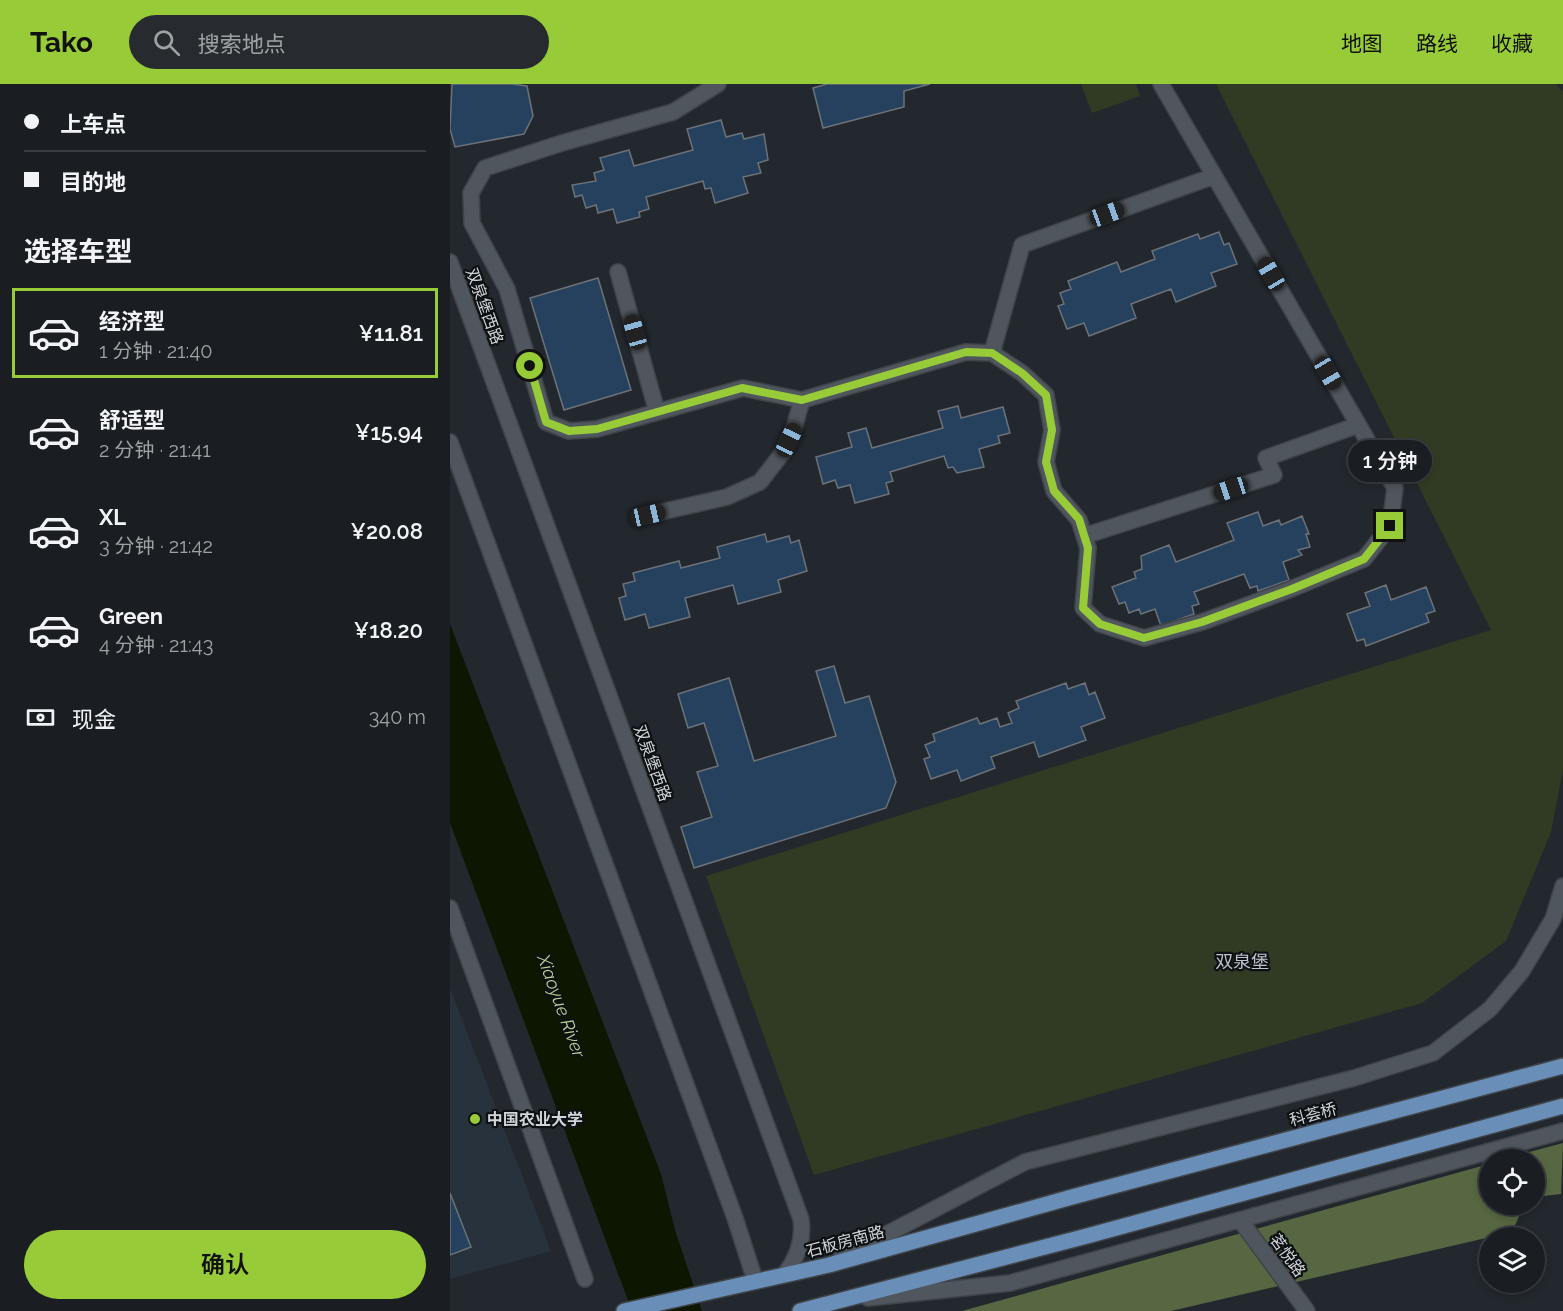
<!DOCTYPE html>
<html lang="zh">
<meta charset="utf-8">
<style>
body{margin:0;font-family:Raleway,"Noto Sans SC",sans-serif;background:#272b2f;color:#f1f3f6;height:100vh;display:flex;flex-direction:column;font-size:22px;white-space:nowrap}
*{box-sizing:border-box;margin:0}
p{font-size:20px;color:#9fa2a5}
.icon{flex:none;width:33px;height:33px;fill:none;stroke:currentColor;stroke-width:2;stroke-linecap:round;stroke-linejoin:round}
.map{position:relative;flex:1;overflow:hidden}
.drawer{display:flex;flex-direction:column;background:#1a1e22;width:450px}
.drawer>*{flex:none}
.hud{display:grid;align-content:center;height:132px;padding:0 24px;background:#1a1e22}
.buttons{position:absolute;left:1029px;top:1065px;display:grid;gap:12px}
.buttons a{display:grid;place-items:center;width:66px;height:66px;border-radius:50%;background:#1a1e22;box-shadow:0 3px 9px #0003,0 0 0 2px #383c40;font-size:30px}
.end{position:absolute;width:27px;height:27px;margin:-14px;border:8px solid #97cc38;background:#111;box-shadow:0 0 0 3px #111}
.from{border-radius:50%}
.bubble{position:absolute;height:42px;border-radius:21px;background:#1a1e22;box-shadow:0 3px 9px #0003,0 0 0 2px #383c40;font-size:20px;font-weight:600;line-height:42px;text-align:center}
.car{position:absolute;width:18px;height:36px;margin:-18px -9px;border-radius:8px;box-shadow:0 0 4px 2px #0007;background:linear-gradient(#222 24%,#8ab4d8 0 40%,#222 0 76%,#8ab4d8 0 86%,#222 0)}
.hud b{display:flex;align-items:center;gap:21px;height:57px;font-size:22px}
.hud b+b{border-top:2px solid #383c40}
.hud i{width:15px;height:15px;background:#f1f3f6}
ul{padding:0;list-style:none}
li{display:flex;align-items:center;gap:18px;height:90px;margin:0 12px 9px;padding:0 12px;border:3px solid transparent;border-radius:0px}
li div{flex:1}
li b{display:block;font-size:22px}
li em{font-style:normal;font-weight:600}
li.active{border-color:#97cc38}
li>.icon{width:54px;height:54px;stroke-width:1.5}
h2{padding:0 24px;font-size:27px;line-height:72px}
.pay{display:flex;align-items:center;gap:15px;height:66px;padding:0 24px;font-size:22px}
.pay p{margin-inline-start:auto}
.primary-button{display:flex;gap:12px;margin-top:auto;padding:12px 24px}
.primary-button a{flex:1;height:69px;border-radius:36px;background:#97cc38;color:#111;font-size:24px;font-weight:600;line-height:69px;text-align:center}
header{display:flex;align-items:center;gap:36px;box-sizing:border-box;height:84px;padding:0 30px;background:#97cc38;color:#111}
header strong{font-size:28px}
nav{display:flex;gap:33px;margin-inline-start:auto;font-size:21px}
.search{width:420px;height:54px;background:#272b2f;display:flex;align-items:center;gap:15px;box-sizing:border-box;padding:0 21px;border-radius:33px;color:#9fa2a5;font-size:22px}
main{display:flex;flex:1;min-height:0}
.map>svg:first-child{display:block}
.built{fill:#28323c}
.green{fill:#313b23}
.forest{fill:#576741}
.water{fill:#0d1600}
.building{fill:#26415e;stroke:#6c7279;stroke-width:1.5}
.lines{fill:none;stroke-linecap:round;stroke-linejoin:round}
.minor-casing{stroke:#3f4449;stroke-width:18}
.major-casing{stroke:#3f4449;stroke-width:18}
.minor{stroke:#50565d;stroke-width:15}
.major{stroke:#698fb8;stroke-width:15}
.route{stroke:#97cc38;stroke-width:8}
.poi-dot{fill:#97cc38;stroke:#0e1113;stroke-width:2}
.labels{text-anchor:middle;stroke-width:4.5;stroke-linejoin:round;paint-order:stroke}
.street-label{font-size:16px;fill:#d1d5d9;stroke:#0e1113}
.poi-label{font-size:16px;font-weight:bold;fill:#d1d5d9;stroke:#0e1113;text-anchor:start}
.neighbourhood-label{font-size:18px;fill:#bdc4cc;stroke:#0e1113}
.water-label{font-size:18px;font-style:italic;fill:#b6d192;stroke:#0e1113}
</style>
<header>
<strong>Tako</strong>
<div class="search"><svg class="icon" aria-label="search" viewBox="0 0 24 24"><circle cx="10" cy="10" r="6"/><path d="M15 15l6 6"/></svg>搜索地点</div>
<nav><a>地图</a><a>路线</a><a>收藏</a></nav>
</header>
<main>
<section class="drawer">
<div class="hud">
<b><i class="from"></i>上车点</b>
<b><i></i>目的地</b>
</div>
<h2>选择车型</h2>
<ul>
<li class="active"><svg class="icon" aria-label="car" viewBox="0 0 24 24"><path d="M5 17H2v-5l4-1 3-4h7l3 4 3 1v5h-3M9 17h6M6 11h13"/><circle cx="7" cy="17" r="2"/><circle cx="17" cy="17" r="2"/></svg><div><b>经济型</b><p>1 分钟 · 21:40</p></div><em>¥11.81</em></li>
<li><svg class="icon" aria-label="car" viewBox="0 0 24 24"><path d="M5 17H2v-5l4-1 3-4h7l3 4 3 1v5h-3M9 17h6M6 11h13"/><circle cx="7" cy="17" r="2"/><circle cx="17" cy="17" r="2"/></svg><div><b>舒适型</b><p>2 分钟 · 21:41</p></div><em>¥15.94</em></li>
<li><svg class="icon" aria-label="car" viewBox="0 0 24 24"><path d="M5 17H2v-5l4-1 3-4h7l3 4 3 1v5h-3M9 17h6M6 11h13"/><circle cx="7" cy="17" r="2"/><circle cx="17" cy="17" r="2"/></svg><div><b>XL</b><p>3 分钟 · 21:42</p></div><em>¥20.08</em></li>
<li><svg class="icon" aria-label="car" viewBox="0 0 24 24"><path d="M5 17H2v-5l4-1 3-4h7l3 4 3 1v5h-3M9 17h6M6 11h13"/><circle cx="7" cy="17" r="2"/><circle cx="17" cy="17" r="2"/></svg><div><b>Green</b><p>4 分钟 · 21:43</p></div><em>¥18.20</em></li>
</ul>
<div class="pay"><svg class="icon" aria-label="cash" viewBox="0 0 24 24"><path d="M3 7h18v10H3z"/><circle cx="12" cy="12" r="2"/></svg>现金<p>340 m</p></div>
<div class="primary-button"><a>确认</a></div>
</section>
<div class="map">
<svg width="1113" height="1227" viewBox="0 0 1113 1227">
<rect width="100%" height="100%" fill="#23282e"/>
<!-- built -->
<path class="built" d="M0 904 101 1167 0 1195Z"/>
<!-- green -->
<path class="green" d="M631 0H686L690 12 642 29Z
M766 0H1106L1113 8V686L1101 748 1056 857 972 919 364 1091 256 792 1041 546Z"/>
<!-- forest -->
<path class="forest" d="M1113 1059 1111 1110 1085 1113 1084 1076 1054 1075Z
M1039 1080 1040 1120 1074 1121 1062 1148 721 1227H512Z"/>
<!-- water -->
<path class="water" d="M0 540 211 1090 225 1146 252 1227H182L0 739Z"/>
<!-- building -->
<path class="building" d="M2 0H62L77 2 83 32 74 50 5 63 0 45Z
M377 0H480L454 7V23L373 44 363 4Z
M271 36 276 53 292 49 294 55 314 50 318 76 308 79 311 89 293 93 298 109 265 119 261 104 255 105 253 97 196 113 199 125 189 128 190 133 167 139 163 125 148 129 146 121 136 124 132 111 125 113 122 101 146 97 144 89 154 86 150 74 179 66 184 82 243 66 237 45Z
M769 148 774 161 779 159 787 180 761 189 766 202 726 218 721 205 681 220 686 234 639 252 634 239 617 245 608 222 614 220 610 209 621 205 618 197 667 178 671 188 705 175 702 167 748 150 750 155Z
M148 194 181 306 114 326 80 214Z
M508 322 511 334 553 323 560 349 548 352 550 359 529 365 534 383 507 389 503 383 498 384 494 372 440 388 443 397 436 399 439 410 405 419 400 401 388 404 385 396 373 400 366 373 402 363 398 349 416 344 422 364 493 344 488 327Z
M808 428 813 442 829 436 831 441 852 432 859 450H856L860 463 848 466 852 471 833 478 839 496 808 507 807 502 800 504 794 490 744 508 749 520 742 522 744 530 711 542 705 525 691 530 689 525 679 529 675 518 669 520 662 503 686 494 684 488 692 485 691 472 719 461 726 478 784 456 777 439Z
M315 450 317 458 339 452 341 459 349 456 357 487 328 496 331 508 288 520 283 501 235 514 240 533 199 544 195 530 175 536 169 514 176 512 173 500 185 497 183 489 229 477 231 484 270 474 267 463Z
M936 501 941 516 976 503 985 527 976 530 979 538 916 562 914 555 907 557 897 530 920 522 915 509Z
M384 582 395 619 419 612 446 698 436 724 244 784 231 743 262 733 247 688 268 682 254 639 238 644 228 610 279 594 304 677 386 652 366 587Z
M616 599 618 605 635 599 639 611 645 608 655 634 631 643 636 656 589 673 584 658 541 673 545 684 511 697 507 686 481 695 474 675 480 673 475 661 485 657 483 650 527 634 530 640 547 634 550 643 562 639 558 629 569 624 566 617Z
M0 1109 21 1163 0 1171Z"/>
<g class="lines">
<defs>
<path id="minor" d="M268 0 223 28 112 59 35 84 21 109 22 139 57 205 96 338 119 347 147 345 293 304 352 316 516 268 542 269 572 289 596 311 602 346 596 378 604 407 629 436 638 464 633 524 650 540 694 554 752 538 841 505 914 475 940 442 945 404 711 0
M0 178 351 1135C354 1156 348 1173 335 1190
M168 188 207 328
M542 269 572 161 764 92
M0 358 285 1134 305 1196
M198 431 277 413 310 398 334 367 344 344 352 316
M634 452 824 391 816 374 908 341
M0 824 135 1195
M790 1136 857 1227
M391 1174 575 1078 904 994 983 969 1040 925 1072 887 1103 835 1113 802
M418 1214 560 1199 1113 1047"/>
<path id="major" d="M174 1227 379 1181 622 1113 1113 982
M350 1227 637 1152 1113 1022"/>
</defs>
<!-- minor casing -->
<use href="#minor" class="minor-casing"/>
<!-- major casing -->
<use href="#major" class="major-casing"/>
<!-- minor -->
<use href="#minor" class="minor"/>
<!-- major -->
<use href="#major" class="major"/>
</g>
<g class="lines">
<!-- route -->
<path class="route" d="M80 282 96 338 119 347 147 345 292 304 352 316 516 268 542 269 572 289 596 311 602 346 596 378 604 407 629 435 638 464 633 524 650 540 694 554 752 538 842 505 914 475 940 442"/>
</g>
<!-- markers -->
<circle class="poi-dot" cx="25" cy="1035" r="6"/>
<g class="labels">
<!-- street labels -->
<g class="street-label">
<text transform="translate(35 222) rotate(70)" y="6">双泉堡西路</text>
<text transform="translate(203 679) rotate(70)" y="6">双泉堡西路</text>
<text transform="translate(863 1030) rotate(-15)" y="6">科荟桥</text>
<text transform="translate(395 1157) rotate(-15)" y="6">石板房南路</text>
<text transform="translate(838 1171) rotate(54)" y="6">茗悦路</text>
</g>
<!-- poi labels -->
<g class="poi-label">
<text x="37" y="1041">中国农业大学</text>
</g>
<!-- neighbourhood labels -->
<g class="neighbourhood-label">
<text x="792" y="884">双泉堡</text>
</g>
<!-- water labels -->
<g class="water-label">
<text transform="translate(111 922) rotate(70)" y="6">Xiaoyue River</text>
</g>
</g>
</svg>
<div class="buttons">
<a><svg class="icon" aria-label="locate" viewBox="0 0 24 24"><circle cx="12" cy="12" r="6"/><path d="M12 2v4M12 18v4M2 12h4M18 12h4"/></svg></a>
<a><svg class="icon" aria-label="layers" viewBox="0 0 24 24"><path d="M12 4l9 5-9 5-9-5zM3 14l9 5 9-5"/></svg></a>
</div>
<i class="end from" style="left:80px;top:282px"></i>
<i class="end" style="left:940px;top:442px"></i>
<div class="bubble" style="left:898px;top:356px;width:84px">1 分钟</div>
<i class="car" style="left:657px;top:130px;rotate:70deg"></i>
<i class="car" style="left:821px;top:190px;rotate:330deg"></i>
<i class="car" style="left:185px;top:248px;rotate:344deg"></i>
<i class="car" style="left:878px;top:289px;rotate:150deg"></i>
<i class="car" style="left:339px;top:356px;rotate:25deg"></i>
<i class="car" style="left:781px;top:405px;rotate:252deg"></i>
<i class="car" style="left:198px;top:431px;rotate:77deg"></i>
</div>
</main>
